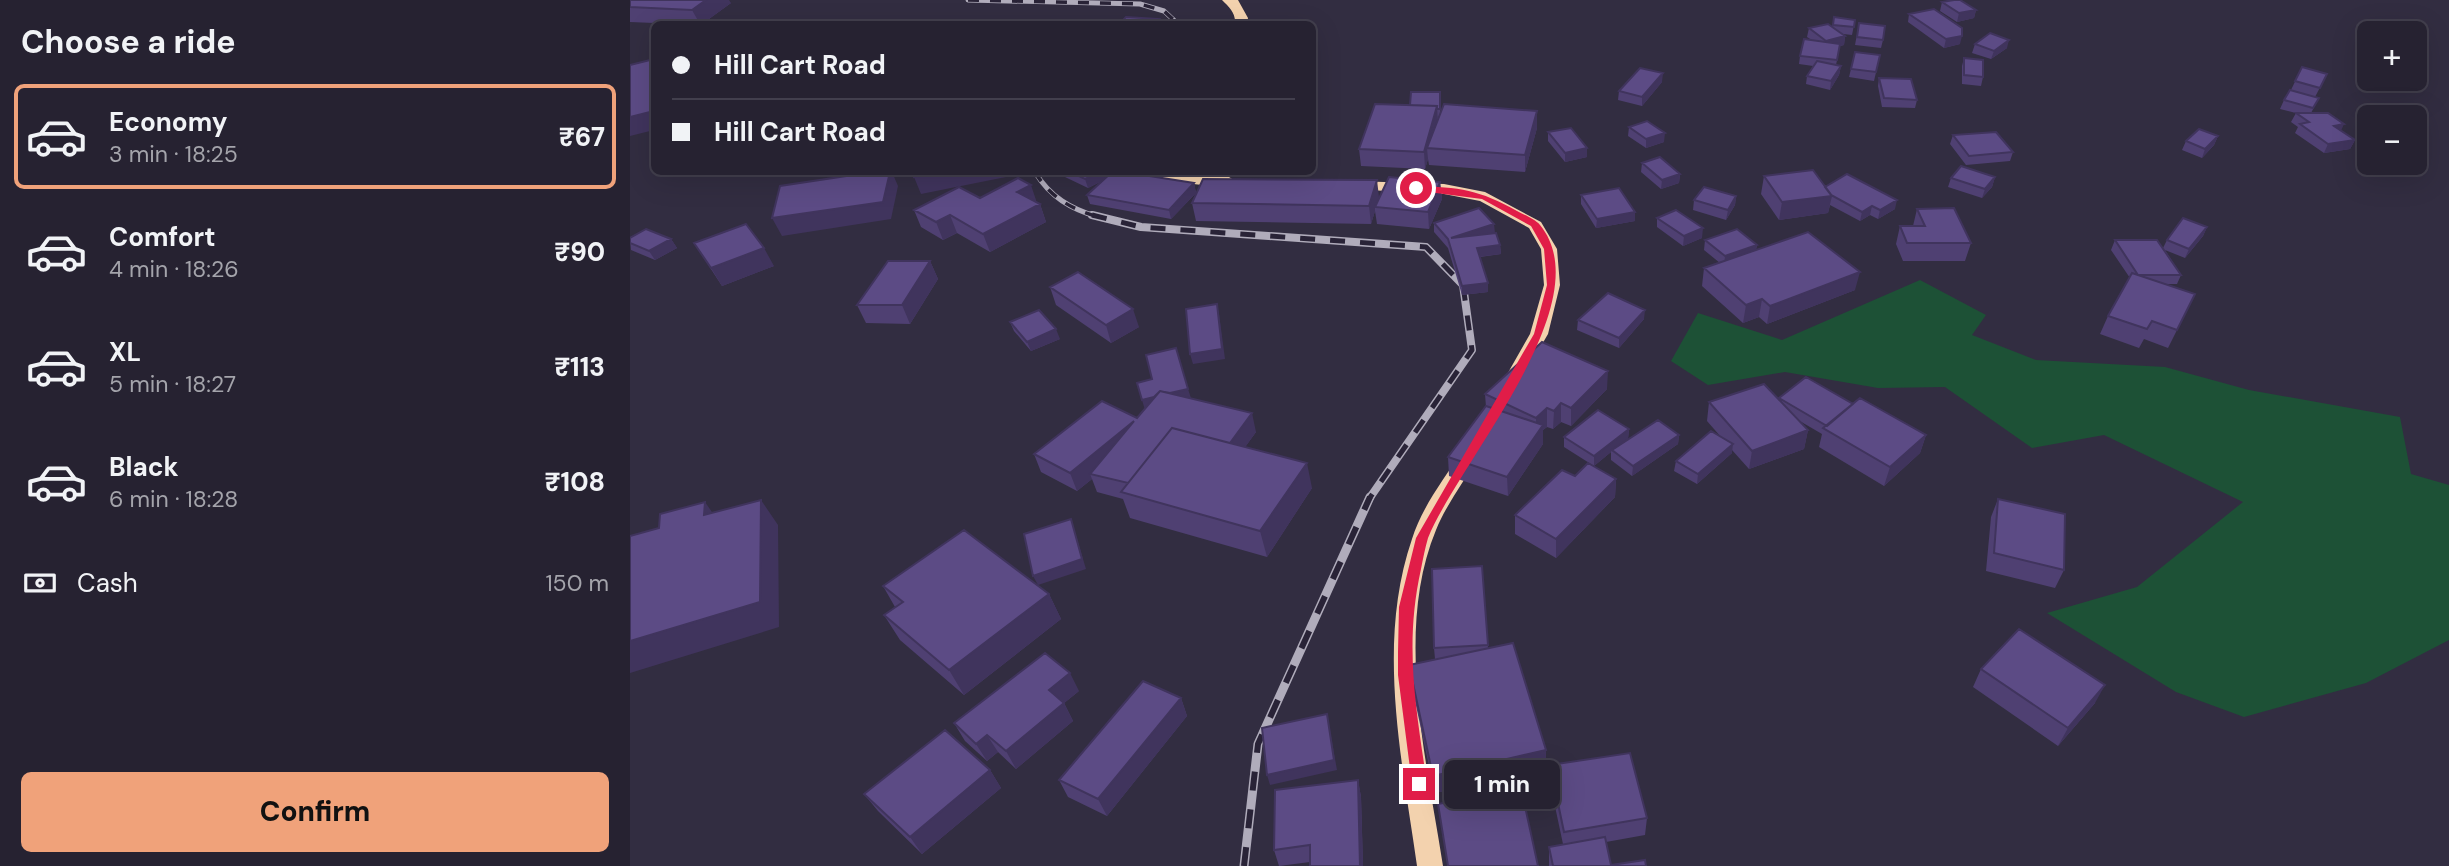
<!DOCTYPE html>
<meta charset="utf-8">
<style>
body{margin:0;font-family:"DM Sans",sans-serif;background:#2e2a39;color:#f1f3f6;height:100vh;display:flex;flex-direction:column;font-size:26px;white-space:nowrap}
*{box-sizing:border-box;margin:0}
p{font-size:23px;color:#a4a4ab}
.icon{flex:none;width:38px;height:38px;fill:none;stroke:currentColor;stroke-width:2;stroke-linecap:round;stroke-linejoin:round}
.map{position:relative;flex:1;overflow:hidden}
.drawer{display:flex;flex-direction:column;background:#262231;width:630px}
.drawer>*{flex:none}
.banner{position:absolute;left:21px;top:21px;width:665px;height:154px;border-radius:10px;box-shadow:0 7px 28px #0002,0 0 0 2px #423f4d;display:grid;align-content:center;height:154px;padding:0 21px;background:#262231}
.controls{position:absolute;left:1727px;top:21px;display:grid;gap:14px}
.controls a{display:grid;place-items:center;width:70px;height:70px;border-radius:10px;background:#262231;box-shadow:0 7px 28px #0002,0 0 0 2px #423f4d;font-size:35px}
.end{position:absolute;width:32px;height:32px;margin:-16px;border:9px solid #e11d48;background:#fff;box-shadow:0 0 0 4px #fff}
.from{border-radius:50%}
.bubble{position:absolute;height:49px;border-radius:10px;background:#262231;box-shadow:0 7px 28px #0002,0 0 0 2px #423f4d;font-size:23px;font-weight:800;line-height:49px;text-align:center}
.banner b{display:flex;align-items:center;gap:24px;height:66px;font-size:26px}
.banner b+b{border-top:2px solid #423f4d}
.banner i{width:18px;height:18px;background:#f1f3f6}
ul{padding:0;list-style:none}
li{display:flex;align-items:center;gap:21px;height:105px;margin:0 14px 10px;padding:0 7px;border:4px solid transparent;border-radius:10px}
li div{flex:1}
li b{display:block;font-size:26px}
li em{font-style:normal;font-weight:800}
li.current{border-color:#f0a27a}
li>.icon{width:63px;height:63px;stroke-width:1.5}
h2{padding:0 21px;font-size:32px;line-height:84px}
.pay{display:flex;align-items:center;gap:18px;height:77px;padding:0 21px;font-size:26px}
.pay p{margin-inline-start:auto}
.button{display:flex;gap:14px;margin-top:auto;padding:14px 21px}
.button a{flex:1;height:80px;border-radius:10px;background:#f0a27a;color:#111;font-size:28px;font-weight:800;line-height:80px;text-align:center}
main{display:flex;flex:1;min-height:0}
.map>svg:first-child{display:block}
.green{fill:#1d5136}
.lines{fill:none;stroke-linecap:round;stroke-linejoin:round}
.trunk{fill:#f3d2ae;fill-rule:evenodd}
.rail-far2-casing{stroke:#b0acbb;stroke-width:5}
.rail-far1-casing{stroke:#b0acbb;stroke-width:8}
.rail-casing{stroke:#b0acbb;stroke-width:9}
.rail-far2{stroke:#292337;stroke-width:3.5;stroke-dasharray:11;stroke-linecap:butt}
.rail-far1{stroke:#292337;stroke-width:5;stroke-dasharray:15;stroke-linecap:butt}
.rail{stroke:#292337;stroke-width:6;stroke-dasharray:19;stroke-linecap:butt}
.wall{fill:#4f4072}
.shaded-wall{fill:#40345d}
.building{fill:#5c4b85;stroke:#40345d;stroke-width:2}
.route{fill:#e11d48}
</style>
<main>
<section class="drawer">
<h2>Choose a ride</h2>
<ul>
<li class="current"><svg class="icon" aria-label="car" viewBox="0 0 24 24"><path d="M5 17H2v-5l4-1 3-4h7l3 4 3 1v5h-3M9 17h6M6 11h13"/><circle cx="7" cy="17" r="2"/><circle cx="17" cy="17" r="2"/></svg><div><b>Economy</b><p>3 min · 18:25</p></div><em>₹67</em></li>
<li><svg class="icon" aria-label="car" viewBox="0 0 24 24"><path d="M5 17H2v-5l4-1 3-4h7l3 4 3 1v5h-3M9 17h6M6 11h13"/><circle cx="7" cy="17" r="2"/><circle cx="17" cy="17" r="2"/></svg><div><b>Comfort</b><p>4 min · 18:26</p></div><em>₹90</em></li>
<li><svg class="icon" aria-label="car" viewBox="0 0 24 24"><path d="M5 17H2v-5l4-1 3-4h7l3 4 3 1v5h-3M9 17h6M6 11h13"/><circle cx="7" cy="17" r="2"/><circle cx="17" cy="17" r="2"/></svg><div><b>XL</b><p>5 min · 18:27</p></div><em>₹113</em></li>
<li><svg class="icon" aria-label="car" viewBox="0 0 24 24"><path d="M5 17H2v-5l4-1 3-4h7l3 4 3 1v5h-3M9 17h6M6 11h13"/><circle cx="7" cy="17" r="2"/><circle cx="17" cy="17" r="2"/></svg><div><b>Black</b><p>6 min · 18:28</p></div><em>₹108</em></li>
</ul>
<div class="pay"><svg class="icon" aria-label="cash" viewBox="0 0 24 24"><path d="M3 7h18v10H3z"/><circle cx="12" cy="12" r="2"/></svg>Cash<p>150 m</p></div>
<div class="button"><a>Confirm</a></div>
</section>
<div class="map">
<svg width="1819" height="866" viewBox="0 0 1819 866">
<rect width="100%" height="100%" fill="#322d41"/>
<!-- green -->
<path class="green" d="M1290 280 1356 315 1342 335 1406 360 1535 367 1619 390 1770 417 1781 474 1819 485V640L1736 683 1614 717 1546 692 1417 613 1507 587 1613 502 1474 435 1402 448 1315 387 1248 388 1155 372 1078 385 1041 361 1068 313 1152 340Z"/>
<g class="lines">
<!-- trunk -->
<path class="trunk" d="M592 0H608L618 18 617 24H605C606 13 599 7 592 0Z
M519 172H543L599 177 607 182C594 193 538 179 521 175Z
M724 181 814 184 855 192 911 222 927 249 930 285 918 334 890 382 884 384 875 378 900 334 914 285 911 249 899 228 850 201 814 194 719 189 716 186 719 183Z
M839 449 846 451 849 456C835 480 817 503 806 530 764 631 797 762 813 866H787C772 759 746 644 782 539 792 507 814 479 832 451Z"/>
<defs>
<path id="rail-far2" d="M338 0 510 4 534 11 548 24
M405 172C420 197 441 209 468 217"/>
<path id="rail-far1" d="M462 215 511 227 796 247 833 285 842 350 739 499"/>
<path id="rail" d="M614 866 628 744 740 497"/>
</defs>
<!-- rail-far2 casing -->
<use href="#rail-far2" class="rail-far2-casing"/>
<!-- rail-far1 casing -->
<use href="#rail-far1" class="rail-far1-casing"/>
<!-- rail casing -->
<use href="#rail" class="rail-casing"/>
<!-- rail-far2 -->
<use href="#rail-far2" class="rail-far2"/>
<!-- rail-far1 -->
<use href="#rail-far1" class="rail-far1"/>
<!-- rail -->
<use href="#rail" class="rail"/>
</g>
<!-- wall -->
<path class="wall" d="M0 0 101 3 72 24H48L0 22Z
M1312 2 1346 10 1344 18 1327 22 1310 11Z
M1279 14 1330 44 1314 48 1278 22Z
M1204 17 1225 20 1222 35 1213 34 1215 36 1214 45 1210 46 1206 65 1211 66 1209 75 1200 90 1176 84 1177 76 1183 66 1169 64 1170 56 1183 41 1177 37 1179 28 1202 27Z
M1229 23 1253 40 1251 48 1225 45Z
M1345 44 1377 48 1361 59 1342 53Z
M1250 55 1244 81 1219 77 1221 69Z
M1334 58 1353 77 1351 86 1332 84V66Z
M1672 67 1697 74 1685 97 1661 90Z
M1249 78 1287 100 1285 108 1252 107 1248 86Z
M1032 82 1012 106 988 100 989 91Z
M1689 98 1681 113 1725 140 1720 149 1694 153 1665 133 1668 127 1661 122 1666 113 1650 109 1654 100Z
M811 101 810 114 907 111V128L895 172 799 165 798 159 795 169 731 166 729 149 780 105Z
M999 127 1034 142 1016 148 998 136Z
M918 132 957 148V157L935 162 918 141Z
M1323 135 1383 152 1380 161 1336 165 1320 144Z
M1588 136 1584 145 1572 158 1552 150 1556 141Z
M1012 163 1050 174 1049 183 1031 189 1011 172Z
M425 172H474L476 177 564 183 566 193 541 219 460 204 457 195 472 181 458 188 435 177 434 172 427 174Z
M1134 176 1195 187 1265 209 1248 219 1240 215 1230 221 1200 205 1198 213 1149 220 1131 194Z
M1365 177 1362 187 1352 198 1318 187 1321 178Z
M810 182 812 199 799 229 747 224 745 211 741 224 566 221 562 203 749 197Z
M951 195 1005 221 966 228 951 204Z
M1106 196 1105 205 1096 220 1063 210 1064 200Z
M350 198 407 203 410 204 416 222 360 252 327 233 313 240 291 227 284 210Z
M1287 209 1341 243 1335 261H1273L1266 244 1270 226H1283Z
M1027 218 1072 238 1053 246 1027 227Z
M804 223 865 233 870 245 871 254 850 257 858 292 832 295 818 248 804 232Z
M1577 227 1573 236 1555 258 1535 250 1551 275 1547 284H1536L1565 294 1538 348 1514 339 1509 348 1470 334 1478 316 1500 278 1481 250 1485 240 1533 248 1537 240Z
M0 238 41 239 47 248 25 260 1 250Z
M1075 240 1127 245 1126 250 1225 290 1137 324 1129 317 1113 323 1072 286 1074 268 1090 263 1074 250Z
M64 243 144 266 92 286Z
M300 261 308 279 280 324 236 323 227 305Z
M420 287 509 327 481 343 426 305Z
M1014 319 989 348 947 330 948 320Z
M380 322 430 339 401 351 384 331Z
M977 389 941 426 931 422 923 429 917 427 913 430V444L878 496 819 476 818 457 856 407 855 394Z
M561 398 626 432 615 447 682 488 637 557 500 518 493 499 467 492 462 479 447 491 411 472 404 454 507 418Z
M1149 398 1223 404 1296 435 1290 453 1254 486 1189 447 1192 434 1168 420 1178 430 1174 449 1119 469 1102 450V453L1067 484 1044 471 1046 461 1091 437 1077 421 1079 402 1149 400Z
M999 429 998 439 1049 435 1048 444 1002 476 981 460V452L964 466 934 447V437Z
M945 476 986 479 985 497 926 558 885 534V515Z
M1368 499 1434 570 1425 588 1356 571 1361 517Z
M852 566 858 648 916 750 915 768 805 793 781 683 779 665 805 659 804 648Z
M253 586 419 594 431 619 334 695 270 640 254 615 265 607Z
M1351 669 1465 703 1428 746 1343 687Z
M449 691 434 703 443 721 386 769 368 752 357 761 335 741 324 723Z
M551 698 557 716 477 816 438 797 429 780Z
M920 765 1017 818 1015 835 976 842 981 865 1016 866H919V847L933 844 920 783Z
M360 770 371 788 292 854 248 811 234 794Z
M728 780 731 797 733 866H680V862L649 866 644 850Z"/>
<!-- shaded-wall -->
<path class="shaded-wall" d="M76 0H99L101 3 72 24H70L62 10Z
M1346 10 1344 18 1327 22 1329 13Z
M1215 36 1214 45 1195 49 1196 41Z
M1332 36 1330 44 1314 48 1316 39Z
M1379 40 1377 48 1361 59 1364 51Z
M1211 66 1209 75 1200 90 1201 81Z
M1033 73 1032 82 1012 106V97Z
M807 106 808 123 797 148 798 159 795 169 794 152Z
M24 111V130L0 136V117Z
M907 111V128L895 172V155Z
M684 122 686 139 682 144V123Z
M1714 124 1710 133 1704 126Z
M1035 133 1034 142 1016 148V139Z
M1588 136 1584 145 1572 158 1575 149Z
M1725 140 1720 149 1694 153 1698 144Z
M957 148V157L935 162V153Z
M260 172H262L268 186 261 219 152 236 142 218Z
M311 172H374L376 177 291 194 284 177Z
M470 172H474L476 179 458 188 455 179Z
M1050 174 1049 183 1031 189 1032 180Z
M1365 177 1362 187 1352 198 1355 189Z
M747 180 749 197 745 207V211L741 224 739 206Z
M810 182 812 199 799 229 798 212Z
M564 183 566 193 541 219 539 210Z
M401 185 407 203 387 192Z
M1106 196 1105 205 1096 220 1098 210Z
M1202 196 1198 213 1149 220 1152 202Z
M1267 200 1265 209 1248 219 1250 210Z
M410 204 416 222 360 252 353 234Z
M1242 206 1240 215 1230 221 1232 212Z
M1005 212V221L966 228 967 219Z
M320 215 327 233 313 240 306 222Z
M864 224 865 233 821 238Z
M1577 227 1573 236 1555 258 1559 249Z
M1073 228 1072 238 1053 246 1054 236Z
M41 239 47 248 25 260 19 251Z
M870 245 871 254 847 257V248Z
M1127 245 1125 254 1094 266 1095 256Z
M134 248 144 266 92 286 81 268Z
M300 261 308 279 280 324 272 305Z
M1230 272 1225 290 1137 324 1140 306Z
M858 283V292L832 295V286Z
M1132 299 1129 317 1113 323 1116 305Z
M587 304 589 314 595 359 563 364 560 354Z
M503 309 509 327 481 343 476 325Z
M1015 310 1014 319 989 348V338Z
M426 329 430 339 401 351 397 342Z
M978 371 977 389 941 426V408Z
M558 389 561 398 515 410 512 400Z
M931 403V422L923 429 924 411Z
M917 408V427L913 430V444L878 496 877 477 906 435V418Z
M622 413 626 432 601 467 596 449Z
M504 421 460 474 462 479 447 491 440 473Z
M999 429 998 439 982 450 981 452 964 466V456Z
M1178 430 1174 449 1119 469 1122 451Z
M1049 435 1048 444 1002 476 1003 466Z
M1296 435 1290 453 1254 486 1260 467Z
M1103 444 1102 453 1067 484 1068 474Z
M677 463 682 488 637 557 630 531Z
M986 479 985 497 926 558V539Z
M131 500 148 525 149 627 0 673V641Z
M75 502 93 528 74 515Z
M441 519 456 569 408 585 403 576Z
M419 594 431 619 334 695 319 670Z
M440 673 449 691 428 708 419 690Z
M1475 685 1465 703 1428 746 1438 728Z
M551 698 557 716 477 816 468 799Z
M434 703 443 721 386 769 376 751Z
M697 714 707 770 640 785 637 775Z
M357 735 368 752 357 761 346 744Z
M916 750 915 768 805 793 803 776Z
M360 770 371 788 292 854 280 837Z
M728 780 731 797 733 866H730Z"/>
<!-- building -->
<path class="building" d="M0 0H76L62 10 0 7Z
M1324 0H1330L1346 10 1329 13 1312 2Z
M1304 9 1332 28V36L1316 39 1279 14Z
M496 17 529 19 524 24H489Z
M1204 17 1225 20 1224 27 1203 25Z
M1229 23 1255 26 1253 40 1227 37Z
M1198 24 1215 36 1196 41 1179 28Z
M1360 33 1379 40 1364 51 1345 44Z
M1174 39 1210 44 1207 60 1170 56Z
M1225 52 1250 55 1246 72 1221 69Z
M1334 58 1353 60V77L1334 75Z
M24 59V111L0 117V65Z
M1187 61 1211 66 1201 81 1177 76Z
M1672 67 1697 74 1690 88 1665 81Z
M1010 68 1033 73 1012 97 989 91Z
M1249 78 1281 79 1287 100 1254 98Z
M1660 90 1689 98 1683 108 1654 100Z
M781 92H810V109H807V106L780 105Z
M745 104 807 106 794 152 729 149Z
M814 104 907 111 895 155 797 148Z
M1666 113H1698L1714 124 1704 126 1725 140 1698 144 1670 124 1679 122Z
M1017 121 1035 133 1016 139 999 127Z
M941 128 957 148 935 153 918 132Z
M1569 129 1588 136 1575 149 1556 141Z
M1366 132 1383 152 1339 156 1323 135Z
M1030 157 1050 174 1032 180 1012 163Z
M1331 166 1365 177 1355 189 1321 178Z
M1183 170 1202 196 1152 202 1134 176Z
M243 172H260L253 202 142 218 150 186Z
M283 172H311L284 177Z
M440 172H470L455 179Z
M482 172H494L564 183 539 210 457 195Z
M1217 174 1267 200 1250 210 1242 206 1232 212 1201 195 1195 187Z
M759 177 810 182 798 212 745 207Z
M388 178 401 185 387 192 410 204 353 234 320 215 306 222 284 210 329 187 350 198Z
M573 179 747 180 739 206 562 203Z
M1074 187 1106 196 1098 210 1064 200Z
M989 188 1005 212 967 219 951 195Z
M849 208 864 224 821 238 866 233 870 245 847 248 858 283 832 286 818 239 804 223Z
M1324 208 1341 243H1277L1270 226H1295L1287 209Z
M1046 210 1073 228 1054 236 1027 218Z
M1553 218 1577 227 1559 249 1537 240Z
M116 224 134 248 81 268 64 243Z
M16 229 41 239 19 251 0 243V238Z
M1107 229 1127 245 1095 256 1075 240Z
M1178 232 1230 272 1140 306 1132 299 1116 305 1074 268Z
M1485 240H1527L1551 275H1508Z
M258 261H300L272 305H227Z
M448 272 503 309 476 325 420 287Z
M1502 273 1565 294 1547 330 1522 321 1517 329 1478 316Z
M978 293 1015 310 989 338 948 320Z
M587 304 592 349 560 354 556 309Z
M409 310 426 329 397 342 380 322Z
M912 342 978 371 941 408 931 403 924 411 917 408 906 418 855 394Z
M546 348 558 389 540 393 530 391 524 397 512 400 507 383 522 379 516 355Z
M1176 377 1223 404 1197 426 1149 398Z
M1134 384 1178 430 1122 451 1079 402Z
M530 391 622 413 600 443 542 428 498 483 460 474 504 421 440 473 404 454 472 401 507 418Z
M1230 398 1296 435 1260 467 1193 428Z
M856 406 913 425 877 477 818 457Z
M968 410 999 429 964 456 934 437Z
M1028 420 1049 435 1003 466 982 450Z
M542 428 677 463 630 531 491 492Z
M1081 431 1103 444 1068 474 1046 461Z
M958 463 986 479 926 539 885 515 932 470 945 476Z
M1368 499 1435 514 1434 570 1364 553Z
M131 500 130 602 0 641V536L29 528 30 514 75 502 74 515Z
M441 519 452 559 403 576 394 534Z
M334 530 419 594 319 670 254 615 273 602 253 586Z
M852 566 858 645 804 648 802 569Z
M1389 629 1475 685 1438 728 1351 669Z
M883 643 916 750 803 776 779 665Z
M415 653 440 673 419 690 434 703 376 751 357 735 346 744 324 723Z
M513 681 551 698 468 799 429 780Z
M697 714 704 760 637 775 632 728Z
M315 730 360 770 280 837 234 794Z
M1000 753 1017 818 934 832 920 765Z
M728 780 730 866H680V845L644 850 645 790Z
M891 788 908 866H818L808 804Z
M975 837 981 865 1015 860 1016 866H923L919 847Z"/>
<!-- route -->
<path class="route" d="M786 186C829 187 850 190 887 211 894 215 905 219 910 225 973 302 828 463 798 538 795 548 793 559 791 569 774 645 786 708 797 784L789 791 782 784 768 675V652L769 607 786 538 904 334 917 285 914 249 901 226 852 199 783 190 782 188Z"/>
</svg>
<div class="controls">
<a>+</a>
<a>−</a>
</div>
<i class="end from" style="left:786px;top:188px"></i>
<i class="end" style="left:789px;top:784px"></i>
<div class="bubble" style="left:814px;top:760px;width:116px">1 min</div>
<div class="banner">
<b><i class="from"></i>Hill Cart Road</b>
<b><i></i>Hill Cart Road</b>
</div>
</div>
</main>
